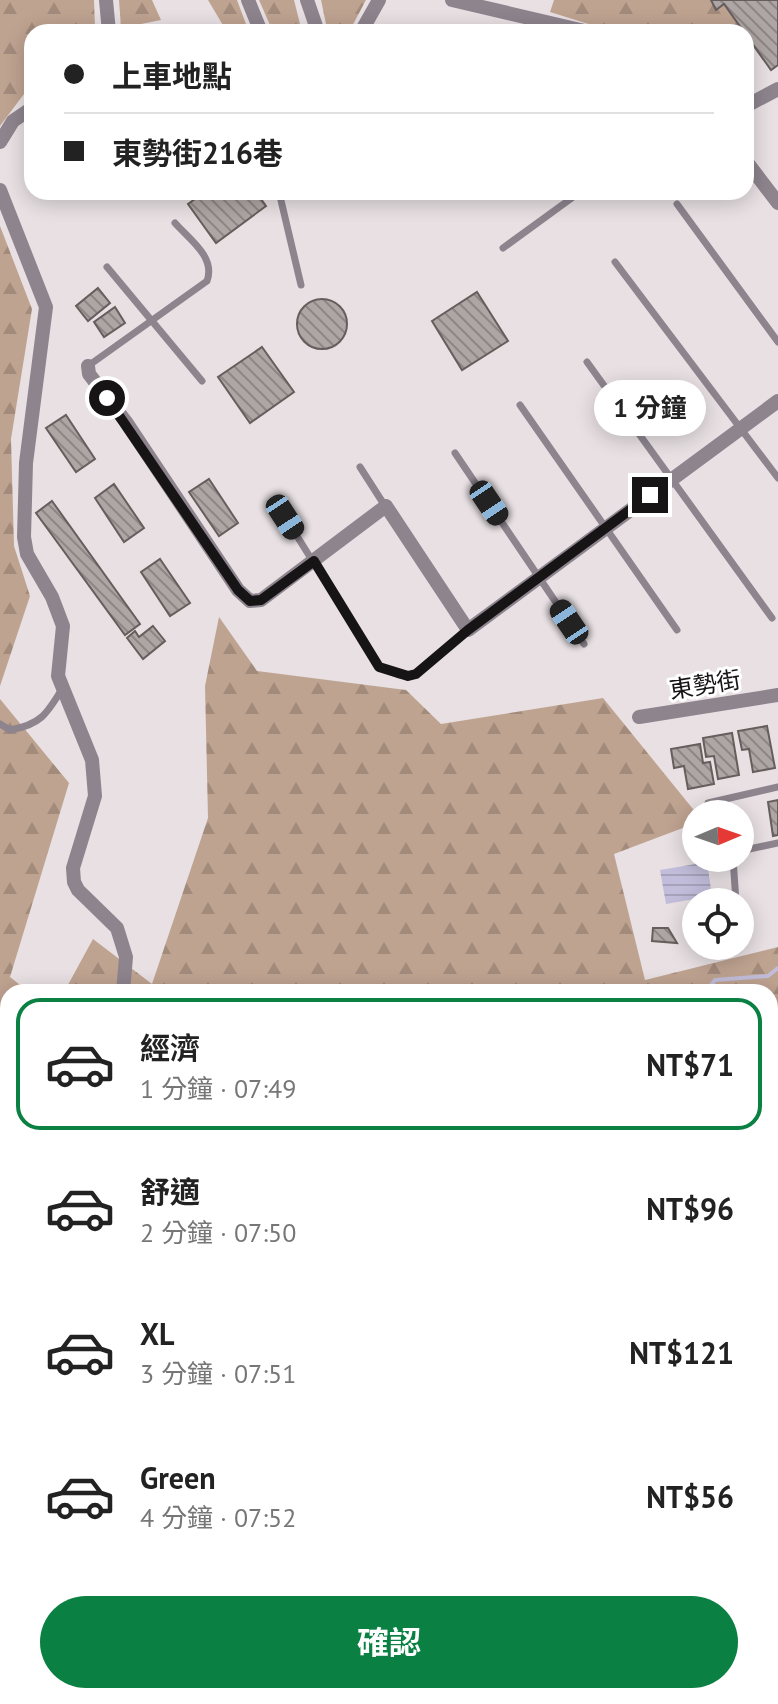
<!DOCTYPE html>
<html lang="zh-TW">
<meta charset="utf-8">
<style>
body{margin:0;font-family:"PT Sans","Noto Sans TC",sans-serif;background:#f2f2f2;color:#222;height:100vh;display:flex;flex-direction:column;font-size:30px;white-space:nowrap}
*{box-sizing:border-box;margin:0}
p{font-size:26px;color:#767676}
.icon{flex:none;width:44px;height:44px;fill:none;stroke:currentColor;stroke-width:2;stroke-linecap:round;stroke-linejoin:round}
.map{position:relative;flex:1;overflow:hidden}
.sheet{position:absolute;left:0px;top:984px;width:778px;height:720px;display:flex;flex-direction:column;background:#fff;border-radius:24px 24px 0 0;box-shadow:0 4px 20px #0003}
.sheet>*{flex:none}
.banner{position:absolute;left:24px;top:24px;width:730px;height:176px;border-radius:24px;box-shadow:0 4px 20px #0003;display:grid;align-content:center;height:176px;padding:0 40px;background:#fff}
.needle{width:52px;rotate:88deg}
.tools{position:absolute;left:682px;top:800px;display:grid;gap:16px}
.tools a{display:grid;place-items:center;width:72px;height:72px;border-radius:50%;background:#fff;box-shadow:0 4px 20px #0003;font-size:40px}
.end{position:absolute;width:36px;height:36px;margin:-18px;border:10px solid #171415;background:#fff;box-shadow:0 0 0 4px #fff}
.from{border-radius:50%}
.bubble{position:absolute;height:56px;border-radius:28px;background:#fff;box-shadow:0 4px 20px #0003;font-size:26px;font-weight:700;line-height:56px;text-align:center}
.car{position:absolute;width:24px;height:48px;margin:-24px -12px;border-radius:10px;box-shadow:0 0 6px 2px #0007;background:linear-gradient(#222 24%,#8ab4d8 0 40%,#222 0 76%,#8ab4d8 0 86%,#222 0)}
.banner b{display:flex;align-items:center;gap:28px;height:76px;font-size:30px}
.banner b+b{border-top:2px solid #e0e0e0}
.banner i{width:20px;height:20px;background:#222}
ul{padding:14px 0 0;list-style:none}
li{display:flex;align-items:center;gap:24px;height:132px;margin:0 16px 12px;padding:0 24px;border:4px solid transparent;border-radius:24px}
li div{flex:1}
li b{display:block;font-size:30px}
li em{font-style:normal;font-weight:700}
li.on{border-color:#0b8043}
li>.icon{width:72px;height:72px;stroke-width:1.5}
.primary-button{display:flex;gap:16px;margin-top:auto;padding:16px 40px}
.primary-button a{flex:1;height:92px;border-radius:48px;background:#0b8043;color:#fff;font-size:32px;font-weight:700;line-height:92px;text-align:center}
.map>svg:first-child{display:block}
.forest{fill:url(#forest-firs)}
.water{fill:url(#water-rules)}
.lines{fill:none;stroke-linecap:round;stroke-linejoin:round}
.stream{stroke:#c1bdda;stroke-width:4}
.building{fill:url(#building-back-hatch);stroke:#665e5d;stroke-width:2}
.service{stroke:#8d848e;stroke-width:7}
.minor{stroke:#8d848e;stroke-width:14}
.route{stroke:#171415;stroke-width:10}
.labels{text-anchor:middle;stroke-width:6;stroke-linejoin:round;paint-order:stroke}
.street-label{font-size:24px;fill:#171415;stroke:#fff}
</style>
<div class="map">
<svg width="778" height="1704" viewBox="0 0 778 1704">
<defs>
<pattern id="forest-firs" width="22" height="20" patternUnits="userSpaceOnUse" patternTransform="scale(2)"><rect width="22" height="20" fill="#bfa391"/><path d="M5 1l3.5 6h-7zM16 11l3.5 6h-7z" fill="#a38b7c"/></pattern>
<pattern id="water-rules" width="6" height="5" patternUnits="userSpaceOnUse" patternTransform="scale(2)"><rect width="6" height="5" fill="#c1bdda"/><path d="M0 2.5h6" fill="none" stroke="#a5a2ba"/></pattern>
<pattern id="building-back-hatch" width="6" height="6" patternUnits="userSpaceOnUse" patternTransform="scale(2)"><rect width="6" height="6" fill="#aea6a5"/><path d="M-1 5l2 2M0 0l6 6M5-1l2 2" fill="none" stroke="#8d8685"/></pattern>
</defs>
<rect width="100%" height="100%" fill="#e8e0e3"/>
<!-- forest -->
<path class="forest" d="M0 0H94L95 28 93 32H32V89L24 94 0 126Z
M119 0H152L161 20 121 28Z
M208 0H237L249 32H227Z
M259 0H294L302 32H273Z
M321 0H366L349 32H346L326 24Z
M554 0H735L742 32H614L550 12Z
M0 226 32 309 11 439 14 546 30 596 0 686Z
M219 617 257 671 406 690 441 724 603 698 697 814 696 823 614 854 645 980 778 947V1704H0V699L69 783 10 977 29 992H8V1696H770V992H64L93 939 152 984 208 818 205 686Z"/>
<!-- water -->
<path class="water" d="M707 862 712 896 666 904 660 870Z"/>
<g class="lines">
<!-- stream -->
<path class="stream" d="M706 992 715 980 768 976 778 968
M770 1066 778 1060"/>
</g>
<!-- building -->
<path class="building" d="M711 0H778V65L771 70 724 4 716 10Z
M205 192H256L266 206 216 243 188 204Z
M98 288 110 303 88 321 76 306Z
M477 292 508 341 462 370 432 321Z
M297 324a25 25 0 1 1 50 0a25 25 0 1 1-50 0Z
M115 307 125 323 104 337 94 322Z
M262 347 294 392 250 423 218 377Z
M66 415 95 459 76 472 46 428Z
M209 479 238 523 219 536 189 492Z
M114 484 144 528 124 542 95 498Z
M52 501 140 624 125 635 36 513Z
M160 559 190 603 170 616 141 572Z
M153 626 165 641 143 659 127 638 135 631 139 637Z
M767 726 775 768 753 772 749 749 742 750 738 731Z
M732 733 739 775 718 779 714 756 706 757 703 738Z
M700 744 703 763 710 762 714 784 688 789 684 766 674 768 671 749Z
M778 800V835L773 836 768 802Z
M653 928H668L677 943 652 941Z"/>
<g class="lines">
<!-- service -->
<path class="service" d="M279 192 301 285
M677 204 778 342
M503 248 580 192
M615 262 778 478
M107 267 202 381
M587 362 772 618
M88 366 207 281C216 257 189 239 175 223
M520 405 677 630
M455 453 584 644
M360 467 385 506
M285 517 379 667 399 675 416 674 468 630
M0 724 10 730C40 725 47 714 62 689
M708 803 778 787
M740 851 778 843
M733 858 736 902"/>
<!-- minor -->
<path class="minor" d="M106 0 109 32
M248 0 261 32
M307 0 318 32
M452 0 589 32
M361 32 379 0
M746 106 778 89
M0 142 13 121 32 108
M746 161 778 203
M0 190 46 307 26 463 24 537 27 554 52 597 63 626 58 676 92 760 95 796 73 868 74 882 78 890 117 928 126 957 123 992
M88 366 89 374 126 422 238 590 250 601 261 600 386 506 468 630 778 401
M639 717 778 695
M0 1110 8 1108
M0 1177 8 1135
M0 1422 8 1446
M104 1696 107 1704"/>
</g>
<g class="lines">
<!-- route -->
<path class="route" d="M107 398 238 590 250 601 261 600 314 561 379 667 408 676 416 674 468 630 650 495"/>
</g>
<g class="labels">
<!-- street labels -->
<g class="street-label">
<text transform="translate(705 685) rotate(-9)" y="8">東勢街</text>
</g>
</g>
</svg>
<div class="tools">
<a><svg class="needle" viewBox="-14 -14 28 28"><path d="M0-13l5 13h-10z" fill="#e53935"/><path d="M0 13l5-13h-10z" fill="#767676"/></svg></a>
<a><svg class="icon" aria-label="locate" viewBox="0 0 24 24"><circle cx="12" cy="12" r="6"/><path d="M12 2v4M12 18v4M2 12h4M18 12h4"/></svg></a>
</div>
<i class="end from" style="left:107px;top:398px"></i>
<i class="end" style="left:650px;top:495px"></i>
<div class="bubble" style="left:594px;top:380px;width:112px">1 分鐘</div>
<i class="car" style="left:489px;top:503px;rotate:146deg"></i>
<i class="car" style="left:285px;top:517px;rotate:147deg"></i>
<i class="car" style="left:569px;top:622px;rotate:326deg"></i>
<div class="banner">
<b><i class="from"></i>上車地點</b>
<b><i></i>東勢街216巷</b>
</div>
<section class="sheet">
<ul>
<li class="on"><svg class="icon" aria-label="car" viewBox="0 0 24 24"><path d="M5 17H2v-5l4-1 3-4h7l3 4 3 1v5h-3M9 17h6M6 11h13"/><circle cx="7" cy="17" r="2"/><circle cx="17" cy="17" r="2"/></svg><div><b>經濟</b><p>1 分鐘 · 07:49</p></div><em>NT$71</em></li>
<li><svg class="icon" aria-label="car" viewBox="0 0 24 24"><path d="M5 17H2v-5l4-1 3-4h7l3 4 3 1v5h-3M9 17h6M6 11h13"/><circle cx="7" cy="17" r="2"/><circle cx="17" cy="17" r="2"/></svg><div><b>舒適</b><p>2 分鐘 · 07:50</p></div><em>NT$96</em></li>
<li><svg class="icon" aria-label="car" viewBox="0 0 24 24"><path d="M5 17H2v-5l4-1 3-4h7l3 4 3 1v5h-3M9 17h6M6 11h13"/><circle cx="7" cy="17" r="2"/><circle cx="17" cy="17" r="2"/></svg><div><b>XL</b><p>3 分鐘 · 07:51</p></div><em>NT$121</em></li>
<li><svg class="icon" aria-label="car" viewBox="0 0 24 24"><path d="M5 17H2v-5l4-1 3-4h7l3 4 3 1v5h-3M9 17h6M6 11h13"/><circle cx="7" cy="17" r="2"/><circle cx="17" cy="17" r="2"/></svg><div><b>Green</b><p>4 分鐘 · 07:52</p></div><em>NT$56</em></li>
</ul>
<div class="primary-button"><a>確認</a></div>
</section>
</div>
